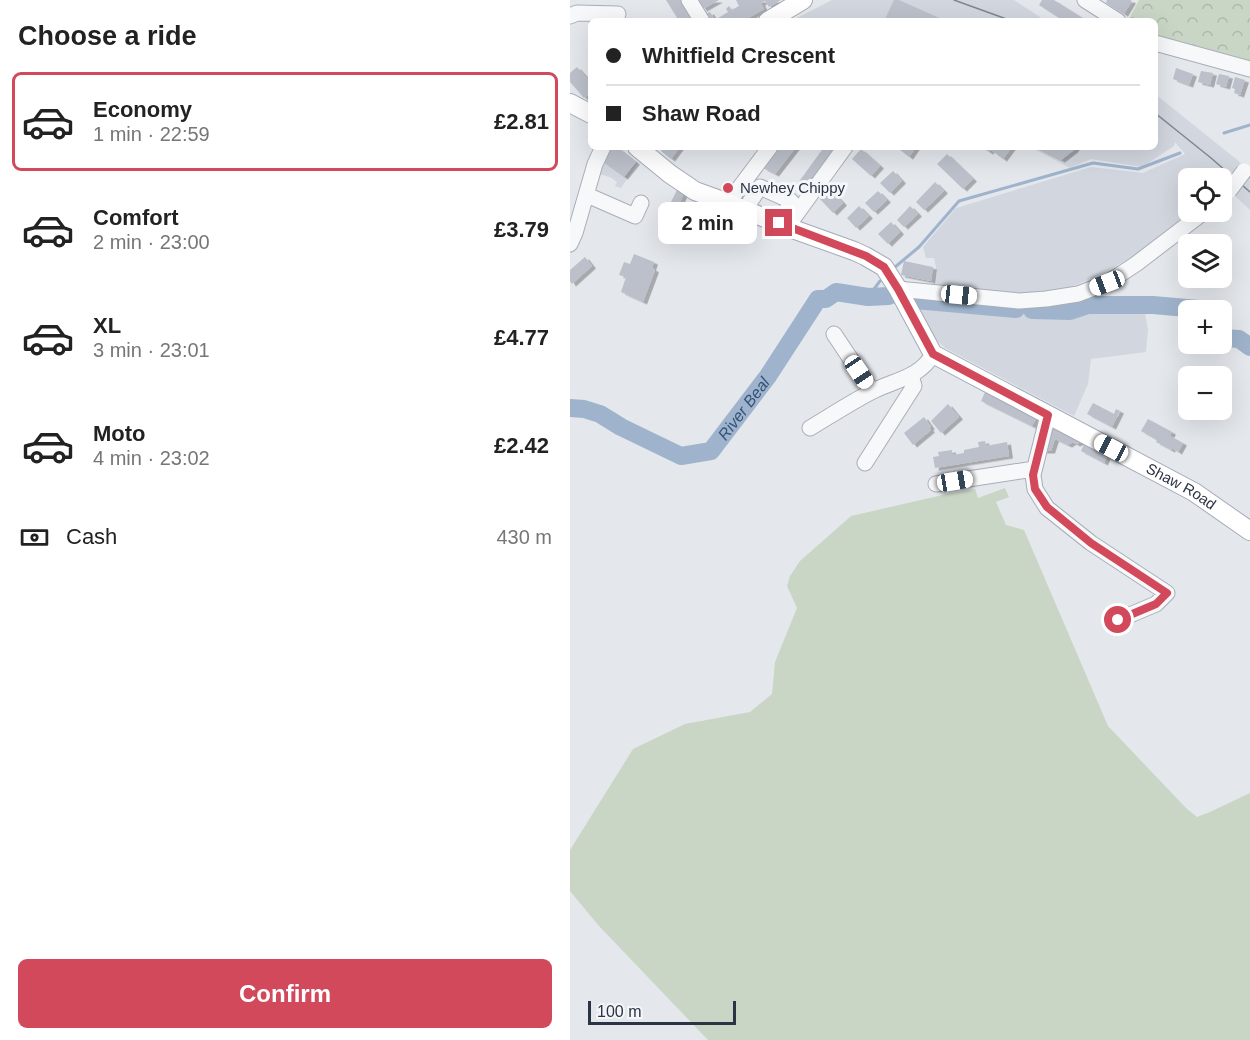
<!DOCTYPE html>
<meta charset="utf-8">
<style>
body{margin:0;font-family:Arial,sans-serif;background:#f6f6f6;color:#222;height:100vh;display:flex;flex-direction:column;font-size:22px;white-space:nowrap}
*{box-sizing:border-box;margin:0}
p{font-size:20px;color:#767676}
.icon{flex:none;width:33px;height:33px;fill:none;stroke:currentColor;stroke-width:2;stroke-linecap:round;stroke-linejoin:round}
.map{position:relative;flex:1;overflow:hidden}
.details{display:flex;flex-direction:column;background:#fff;width:570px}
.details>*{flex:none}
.hud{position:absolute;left:18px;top:18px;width:570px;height:132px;border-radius:9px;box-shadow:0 6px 24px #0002;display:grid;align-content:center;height:132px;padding:0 18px;background:#fff}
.buttons{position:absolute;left:608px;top:168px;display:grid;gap:12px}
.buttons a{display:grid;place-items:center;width:54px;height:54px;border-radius:9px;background:#fff;box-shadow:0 6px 24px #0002;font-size:30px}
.scale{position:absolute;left:18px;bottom:15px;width:148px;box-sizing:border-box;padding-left:6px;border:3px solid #2b3445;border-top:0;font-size:16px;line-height:21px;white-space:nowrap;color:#2b3445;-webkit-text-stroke:4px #f4f6f9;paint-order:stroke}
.end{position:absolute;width:27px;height:27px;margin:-14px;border:8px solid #d1495b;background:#fff;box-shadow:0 0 0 3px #fff}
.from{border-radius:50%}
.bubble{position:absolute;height:42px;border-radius:9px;background:#fff;box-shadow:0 6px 24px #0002;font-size:20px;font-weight:600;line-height:42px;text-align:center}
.car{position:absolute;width:18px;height:36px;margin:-18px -9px;border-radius:8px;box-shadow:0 0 4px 2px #0007;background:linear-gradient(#fff 24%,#345 0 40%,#fff 0 76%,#345 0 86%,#fff 0)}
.hud b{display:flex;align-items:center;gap:21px;height:57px;font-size:22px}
.hud b+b{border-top:2px solid #e0e0e0}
.hud i{width:15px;height:15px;background:#222}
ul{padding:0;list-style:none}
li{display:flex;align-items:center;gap:18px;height:99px;margin:0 12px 9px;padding:0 6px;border:3px solid transparent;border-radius:9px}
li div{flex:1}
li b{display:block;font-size:22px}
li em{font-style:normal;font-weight:600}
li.active{border-color:#d1495b}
li>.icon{width:54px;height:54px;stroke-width:1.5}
h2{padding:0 18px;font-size:27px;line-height:72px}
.pay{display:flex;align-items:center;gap:15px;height:66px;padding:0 18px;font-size:22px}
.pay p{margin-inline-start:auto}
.primary-button{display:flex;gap:12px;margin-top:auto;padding:12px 18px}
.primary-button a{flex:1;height:69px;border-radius:9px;background:#d1495b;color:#fff;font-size:24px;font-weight:600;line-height:69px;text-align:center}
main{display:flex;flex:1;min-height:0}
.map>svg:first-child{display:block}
.built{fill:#d2d6de}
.grass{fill:#c9d6c5}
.park{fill:url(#park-crowns)}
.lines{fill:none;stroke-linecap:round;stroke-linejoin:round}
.stream{stroke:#9fb4cc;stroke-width:3}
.river{stroke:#9fb4cc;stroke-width:18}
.building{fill:#bbc0ca;filter:url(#shadow)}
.minor-casing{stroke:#a9aeb7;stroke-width:17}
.major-casing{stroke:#a3abb8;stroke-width:20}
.minor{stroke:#f7f8fa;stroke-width:15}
.major{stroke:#fff;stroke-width:18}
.tram{stroke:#7d8696;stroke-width:1.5}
.minor-bridge-casing{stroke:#a9aeb7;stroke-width:17;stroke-linecap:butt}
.minor-bridge{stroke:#f7f8fa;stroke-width:15}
.route{stroke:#d1495b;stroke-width:8}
.poi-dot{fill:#d1495b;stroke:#f4f6f9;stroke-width:2}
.labels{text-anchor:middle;stroke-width:6;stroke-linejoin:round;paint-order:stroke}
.poi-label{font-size:15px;fill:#2b3445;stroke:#f4f6f9;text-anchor:start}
.street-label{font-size:15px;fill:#2b3445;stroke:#f4f6f9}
.water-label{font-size:16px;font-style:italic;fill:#34527a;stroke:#f4f6f9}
</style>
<main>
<section class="details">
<h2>Choose a ride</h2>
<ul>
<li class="active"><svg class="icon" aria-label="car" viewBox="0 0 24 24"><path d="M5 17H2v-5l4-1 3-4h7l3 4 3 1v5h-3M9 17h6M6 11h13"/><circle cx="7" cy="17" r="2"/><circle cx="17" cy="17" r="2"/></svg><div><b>Economy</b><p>1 min · 22:59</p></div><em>£2.81</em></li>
<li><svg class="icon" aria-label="car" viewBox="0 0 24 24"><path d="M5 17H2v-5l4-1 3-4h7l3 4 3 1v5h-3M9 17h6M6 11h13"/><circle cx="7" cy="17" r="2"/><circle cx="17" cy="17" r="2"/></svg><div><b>Comfort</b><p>2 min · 23:00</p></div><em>£3.79</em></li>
<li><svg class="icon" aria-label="car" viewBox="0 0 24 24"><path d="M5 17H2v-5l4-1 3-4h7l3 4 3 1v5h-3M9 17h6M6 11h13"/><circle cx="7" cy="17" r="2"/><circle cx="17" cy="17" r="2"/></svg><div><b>XL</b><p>3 min · 23:01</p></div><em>£4.77</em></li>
<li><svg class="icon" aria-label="car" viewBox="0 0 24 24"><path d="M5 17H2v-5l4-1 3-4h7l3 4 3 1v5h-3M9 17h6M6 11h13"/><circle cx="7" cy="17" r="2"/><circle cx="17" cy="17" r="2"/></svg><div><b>Moto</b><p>4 min · 23:02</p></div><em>£2.42</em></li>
</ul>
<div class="pay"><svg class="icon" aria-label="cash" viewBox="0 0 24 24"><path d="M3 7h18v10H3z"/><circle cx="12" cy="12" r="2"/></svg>Cash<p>430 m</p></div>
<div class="primary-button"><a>Confirm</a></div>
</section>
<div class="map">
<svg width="680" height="1040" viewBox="0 0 680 1040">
<defs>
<pattern id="park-crowns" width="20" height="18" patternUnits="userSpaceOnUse" patternTransform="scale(1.5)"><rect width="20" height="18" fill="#c9d6c5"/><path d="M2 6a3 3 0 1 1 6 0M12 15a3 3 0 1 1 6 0" fill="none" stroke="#adb8ab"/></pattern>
<filter id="shadow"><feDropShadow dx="4" dy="2.5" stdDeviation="0" flood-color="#0004"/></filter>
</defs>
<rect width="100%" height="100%" fill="#e4e7ec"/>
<!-- built -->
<path class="built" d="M262 0H444L476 21H221Z
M585 94 671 163 655 187 651 190V178H618V212H622L563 257 522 278 482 295H441L363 287 367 272 364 258H356L353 247 386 208 521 167 573 173 615 154 605 142 604 146 572 167 521 159 500 168 460 147H585Z
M37 147H49L68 163 51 188 45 186 47 182 40 177 29 174Z
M680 172V210L663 194Z
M344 303 486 313 545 306 574 308 578 329 576 352 521 359 518 384 504 416 375 348 360 334Z"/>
<!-- grass -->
<path class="grass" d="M435 488 439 497 426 502 436 525 454 530 538 726 616 808 627 817 640 812 680 793V1040H138L29 926 0 891V850L63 749 115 724 180 712 202 694 205 662 227 608 217 586 220 576 230 561 281 516 377 494 405 489 408 498Z"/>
<!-- park -->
<path class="park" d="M569 0H680V63L585 36V21H558Z"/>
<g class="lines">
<!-- stream -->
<path class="stream" d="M654 133 680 125
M325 267 349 247 389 201 523 163 568 169 610 153
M298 297 310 281"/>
<!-- river -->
<g class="river">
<path d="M345 300 446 309"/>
<path d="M462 310 500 311 518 305H583L628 309 629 310"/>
<path d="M651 338 669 339 680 347"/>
<path id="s1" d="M0 408 14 409 30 414 51 427 111 456 141 451 198 376 248 299H256L266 292 298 297 319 296"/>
</g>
</g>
<!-- building -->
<path class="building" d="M96 0H112L122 16 114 21H109Z
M128 0H149L133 9Z
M166 0H211L199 7 195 1 191 3 194 9 173 21H139L135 14 140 12 145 20 158 12 156 9 159 6 162 10 169 6Z
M324 0H329L367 17 365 21H314Z
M472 0H484L511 17 509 21H494L469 5Z
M537 0H560L562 1 554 14 536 3Z
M7 67 21 83V92L14 98 0 82V73Z
M606 68 623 74 619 85 603 79Z
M631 71 643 73 640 85 628 82Z
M649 74 659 76 656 87 646 84Z
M665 77 675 80 670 95 664 93 665 89 662 88Z
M39 147H46L66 162 54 177 33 162Z
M94 147H99L102 149 103 147H110L101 159 91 151Z
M209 147H226L205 174 193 168Z
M254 147H271L240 188 228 183Z
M330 147H346L339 157 329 149Z
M412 147H442L433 159 421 150 419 152Z
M465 147H506L504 150 491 160Z
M291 149 310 166 301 176 282 159Z
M377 154 403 179 393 189 367 164Z
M323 171 332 181 320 193 310 183Z
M365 182 374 191 354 210 346 202Z
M259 188 273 203 263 213 249 198Z
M107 190 114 193 107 209 99 206Z
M308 191 317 200 304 212 295 203Z
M289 206 299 216 286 228 277 218Z
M340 206 348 214 334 227 327 220Z
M321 222 330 232 318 244 308 234Z
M64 254 84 262 82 268 85 270 73 302 51 292 56 277 49 275 54 262 60 264Z
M15 257 22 266 2 284 0 281V270Z
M334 261 363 267 361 281 331 275Z
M416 390 468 415 462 426 411 401Z
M523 403 544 414 546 409 550 411 542 427 517 414Z
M378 404 389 417 371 433 361 421Z
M354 417 361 427 359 428 361 430 343 445 334 433Z
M578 419 602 432 600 436 613 443 608 452 602 448 601 450 586 442 587 440 571 431Z
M482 422 511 442 506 444 503 442 498 445 485 439 481 451H473Z
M516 440 539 451 534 463 511 451Z
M415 441 416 446 437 442 439 456 365 468 363 457 369 456 368 452 382 450V455L394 453V450L409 447 408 442Z"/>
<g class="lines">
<defs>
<path id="minor" d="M119 0 132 21
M515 0 548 21
M0 16 7 13 48 14
M585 43 680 69
M17 195 65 216 71 203
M158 203 200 147
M175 209 190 187 221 201 214 216 209 223
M217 227 275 147
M0 244 5 233 25 164 33 147
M328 289 449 301 476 299 508 294 537 283 566 264 634 212
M264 334 302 391
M478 415 463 475 465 489 477 508 521 543 597 593 586 604 548 620
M240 428C260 416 280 403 301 392 324 380 350 378 363 354
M295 463 344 386 341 375
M366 484 464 469"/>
<g id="major">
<path d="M198 21 233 0"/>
<path d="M0 103 21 114"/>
<path id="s2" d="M67 147 100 174 125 191 158 203 217 227 284 251 295 256 314 267 328 289 363 354 624 492 680 531"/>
</g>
</defs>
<!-- minor casing -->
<use href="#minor" class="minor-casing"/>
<!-- major casing -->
<use href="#major" class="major-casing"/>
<!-- minor -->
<use href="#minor" class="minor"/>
<!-- major -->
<use href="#major" class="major"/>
<!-- tram -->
<path class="tram" d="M384 0 442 21
M585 113 641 158 680 192"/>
<defs>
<path id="minor-bridge" d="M659 191 674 171"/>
</defs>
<!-- minor-bridge casing -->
<use href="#minor-bridge" class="minor-bridge-casing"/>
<!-- minor-bridge -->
<use href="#minor-bridge" class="minor-bridge"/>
</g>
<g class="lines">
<!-- route -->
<path class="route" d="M209 223 296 256 314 267 328 289 363 354 478 415 463 475 465 489 477 507 521 543 597 593 586 604 548 620"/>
</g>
<!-- markers -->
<circle class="poi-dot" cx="158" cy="188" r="6"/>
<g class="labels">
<!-- poi labels -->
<g class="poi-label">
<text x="170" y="193">Newhey Chippy</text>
</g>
<!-- street labels -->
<g class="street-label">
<text dy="5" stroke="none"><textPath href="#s2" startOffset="658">Shaw Road</textPath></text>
</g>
<!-- water labels -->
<g class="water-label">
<text dy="6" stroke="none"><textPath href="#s1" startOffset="206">River Beal</textPath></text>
</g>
</g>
</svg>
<div class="buttons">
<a><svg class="icon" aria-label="locate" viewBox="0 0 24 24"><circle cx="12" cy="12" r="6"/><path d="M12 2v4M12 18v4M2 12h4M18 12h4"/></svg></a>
<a><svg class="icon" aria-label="layers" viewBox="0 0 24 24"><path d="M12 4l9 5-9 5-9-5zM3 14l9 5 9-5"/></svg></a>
<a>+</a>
<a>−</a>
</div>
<div class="scale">100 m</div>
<i class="end from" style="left:548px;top:620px"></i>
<i class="end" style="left:209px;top:223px"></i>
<div class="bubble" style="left:88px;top:202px;width:99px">2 min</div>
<i class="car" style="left:537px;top:283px;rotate:249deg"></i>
<i class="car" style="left:389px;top:295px;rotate:96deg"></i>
<i class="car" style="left:289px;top:372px;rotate:146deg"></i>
<i class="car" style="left:541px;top:448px;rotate:298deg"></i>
<i class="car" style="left:385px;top:481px;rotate:81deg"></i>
<div class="hud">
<b><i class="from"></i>Whitfield Crescent</b>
<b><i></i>Shaw Road</b>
</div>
</div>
</main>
